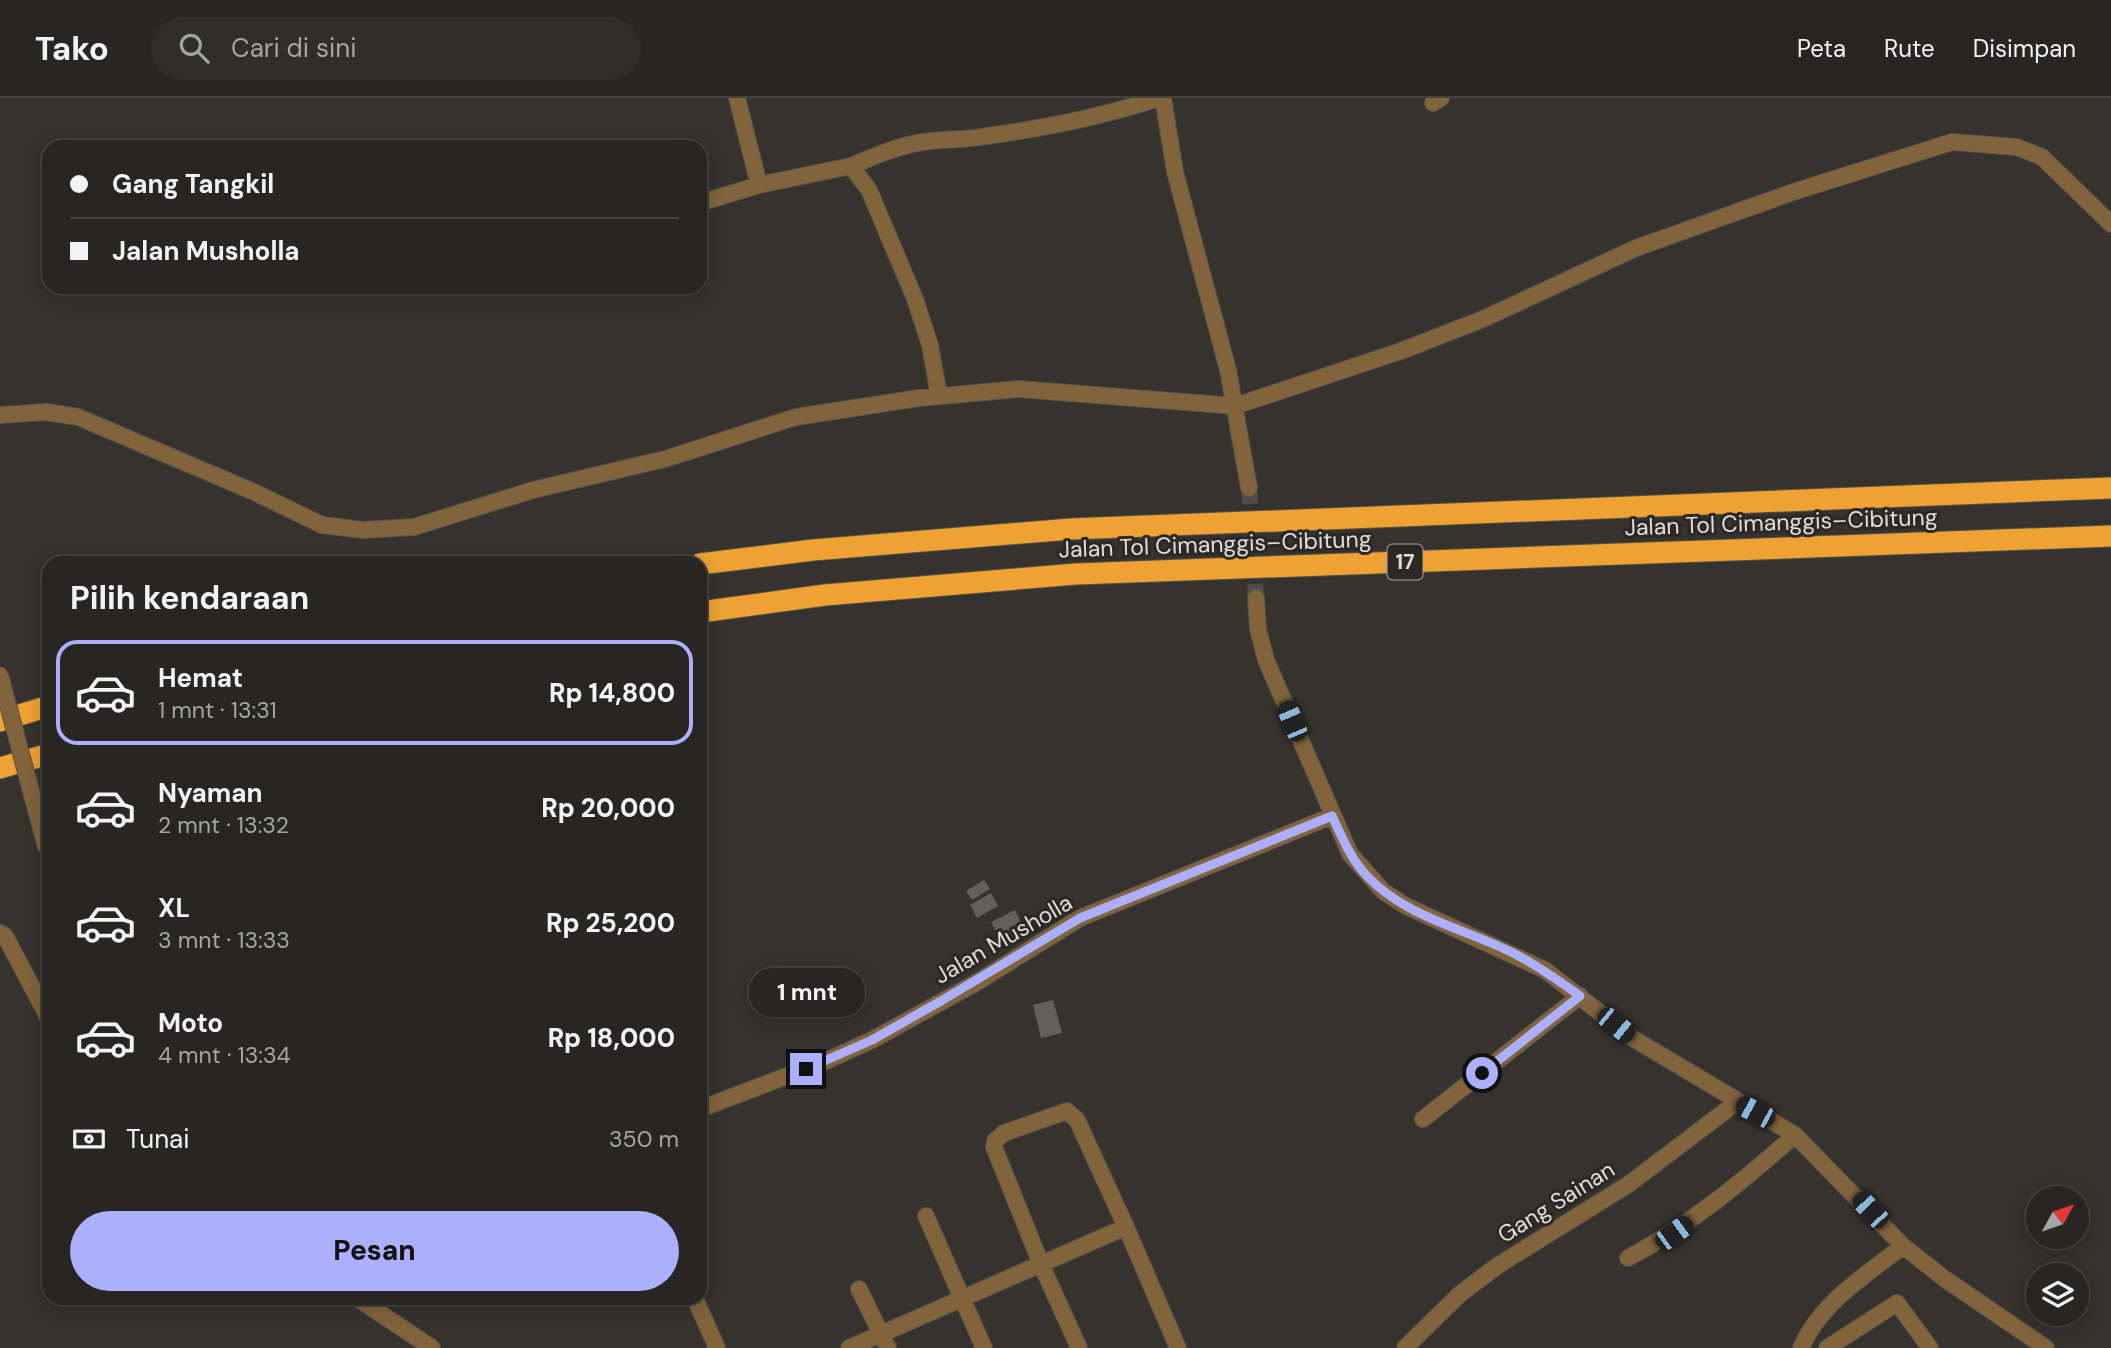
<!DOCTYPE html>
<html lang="id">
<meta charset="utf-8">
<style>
body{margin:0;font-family:"DM Sans",sans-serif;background:#302e2a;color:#f1f3f6;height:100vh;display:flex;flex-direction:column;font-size:26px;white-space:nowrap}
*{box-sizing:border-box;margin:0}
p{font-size:23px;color:#a5a5a5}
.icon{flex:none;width:38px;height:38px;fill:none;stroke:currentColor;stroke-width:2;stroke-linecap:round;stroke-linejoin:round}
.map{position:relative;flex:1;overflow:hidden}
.details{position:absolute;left:42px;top:458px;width:665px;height:749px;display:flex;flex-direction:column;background:#282622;border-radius:21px;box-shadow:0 4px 18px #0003,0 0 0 2px #444340}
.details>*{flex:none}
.top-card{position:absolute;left:42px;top:42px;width:665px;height:154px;border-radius:21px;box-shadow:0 4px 18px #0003,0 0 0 2px #444340;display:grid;align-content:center;height:154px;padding:0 28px;background:#282622}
.needle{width:46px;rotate:50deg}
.tools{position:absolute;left:2026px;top:1088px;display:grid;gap:14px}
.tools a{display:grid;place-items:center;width:63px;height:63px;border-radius:50%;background:#282622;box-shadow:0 4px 18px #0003,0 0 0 2px #444340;font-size:35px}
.end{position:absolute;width:32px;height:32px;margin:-16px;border:9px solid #acaffb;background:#111;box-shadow:0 0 0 4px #111}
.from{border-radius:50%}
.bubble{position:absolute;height:49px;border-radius:24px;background:#282622;box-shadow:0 4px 18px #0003,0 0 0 2px #444340;font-size:23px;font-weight:800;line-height:49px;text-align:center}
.car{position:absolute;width:21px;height:42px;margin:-21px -10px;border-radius:9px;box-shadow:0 0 5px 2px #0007;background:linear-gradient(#222 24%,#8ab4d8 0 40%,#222 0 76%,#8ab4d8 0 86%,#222 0)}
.top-card b{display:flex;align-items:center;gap:24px;height:66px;font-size:26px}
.top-card b+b{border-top:2px solid #444340}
.top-card i{width:18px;height:18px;background:#f1f3f6}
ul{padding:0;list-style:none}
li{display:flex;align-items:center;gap:21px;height:105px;margin:0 14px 10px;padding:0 14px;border:4px solid transparent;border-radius:21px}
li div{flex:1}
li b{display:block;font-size:26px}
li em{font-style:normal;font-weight:800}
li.on{border-color:#acaffb}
li>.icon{width:63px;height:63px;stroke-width:1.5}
h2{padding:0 28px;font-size:32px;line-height:84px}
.pay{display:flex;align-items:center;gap:18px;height:77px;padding:0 28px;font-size:26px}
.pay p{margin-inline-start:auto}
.cta{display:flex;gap:14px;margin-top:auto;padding:14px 28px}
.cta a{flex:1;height:80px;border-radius:42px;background:#acaffb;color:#111;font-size:28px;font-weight:800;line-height:80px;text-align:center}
header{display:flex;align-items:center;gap:42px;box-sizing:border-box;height:98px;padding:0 35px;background:#282622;border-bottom:2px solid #444340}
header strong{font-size:33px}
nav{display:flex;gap:38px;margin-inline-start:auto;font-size:24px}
.search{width:490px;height:63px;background:#302e2a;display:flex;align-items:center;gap:18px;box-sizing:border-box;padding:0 24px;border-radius:38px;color:#a5a5a5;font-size:26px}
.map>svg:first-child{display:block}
.building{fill:#635f5a}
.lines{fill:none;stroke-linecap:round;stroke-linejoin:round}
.street-tunnel{stroke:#504c47;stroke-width:16;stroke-dasharray:16 8;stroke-linecap:butt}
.street-casing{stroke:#55514c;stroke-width:18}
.highway-casing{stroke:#55514c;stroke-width:23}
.street{stroke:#81633c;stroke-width:16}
.highway{stroke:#eda231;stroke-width:21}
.street-bridge-casing{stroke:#55514c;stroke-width:18;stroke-linecap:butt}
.street-bridge{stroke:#81633c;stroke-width:16}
.route{stroke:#acaffb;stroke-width:9}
.labels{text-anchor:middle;stroke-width:6;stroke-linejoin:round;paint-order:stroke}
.shield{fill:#2c2823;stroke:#aaa7a3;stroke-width:2}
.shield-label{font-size:21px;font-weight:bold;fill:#e0ddda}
.street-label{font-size:23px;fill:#e0ddda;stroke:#2c2823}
</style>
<header>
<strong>Tako</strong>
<div class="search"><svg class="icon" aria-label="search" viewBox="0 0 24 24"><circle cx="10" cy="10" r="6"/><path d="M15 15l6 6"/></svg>Cari di sini</div>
<nav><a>Peta</a><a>Rute</a><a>Disimpan</a></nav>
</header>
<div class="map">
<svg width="2111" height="1250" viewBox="0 0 2111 1250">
<rect width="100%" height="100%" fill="#36322d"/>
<!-- building -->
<path class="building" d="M984 782 990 791 972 802 966 793Z
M991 795 998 808 977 820 970 807Z
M1015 812 1024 831 1001 843 991 824Z
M1053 902 1062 935 1041 940 1033 907Z"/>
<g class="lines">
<!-- street-tunnel -->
<path class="street-tunnel" d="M1249 390 1256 500"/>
<defs>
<path id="street" d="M737 0 759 87
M1163 0 1175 74 1228 272 1249 390
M1433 5 1441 0
M851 68C875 58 897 48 923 44 944 41 965 42 987 38 1046 30 1102 19 1159 0
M700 105 759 87 851 68 869 92 915 201 930 247 939 298
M0 317 46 314 78 319 254 394 322 427 363 432 414 429 533 392 665 361 796 319 919 300 1019 291 1235 308 1401 253 1483 221 1636 150 1793 94 1952 44 2017 49 2042 59 2111 126
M1256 500 1258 531 1266 562 1350 756 1383 793 1406 808 1545 872 1634 941 1795 1037 1903 1148 1945 1181 2046 1250
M0 835 5 838 49 921
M700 1011 826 963 872 942 979 883 1080 820 1332 718
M1067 1013 1077 1022 1126 1129 1041 1166 994 1049 995 1043 1004 1035Z
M1423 1021 1580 898
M926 1118 984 1250
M1126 1129 1178 1250
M1628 1160C1690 1127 1742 1084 1795 1037
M859 1191 888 1250
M357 1200 432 1250
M696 1203 717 1250
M849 1250 1041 1166 1079 1250
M1405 1250 1460 1196 1497 1168 1629 1086 1737 1004
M1801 1250C1820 1205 1866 1177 1903 1148
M1827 1250 1897 1205 1930 1250"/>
<path id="highway" d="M700 466 813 452 1071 431 2111 390
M700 514 825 497 1076 476 2111 438
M0 623 49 608
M0 670 49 656"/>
</defs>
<!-- street casing -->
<use href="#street" class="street-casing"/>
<!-- highway casing -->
<use href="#highway" class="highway-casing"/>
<!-- street -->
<use href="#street" class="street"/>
<!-- highway -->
<use href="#highway" class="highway"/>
<defs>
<path id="street-bridge" d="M0 577 46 749"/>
</defs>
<!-- street-bridge casing -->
<use href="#street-bridge" class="street-bridge-casing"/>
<!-- street-bridge -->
<use href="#street-bridge" class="street-bridge"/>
</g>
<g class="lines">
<!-- route -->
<path class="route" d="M806 971 872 942 941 903 1080 820 1332 718C1342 739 1350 760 1367 778 1404 818 1465 831 1513 855 1537 867 1558 882 1580 898L1482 975"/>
</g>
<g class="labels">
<!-- shield labels -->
<rect class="shield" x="1387.5" y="446.5" width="35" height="35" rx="5"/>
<g class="shield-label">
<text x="1405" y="471">17</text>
</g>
<!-- street labels -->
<g class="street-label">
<text transform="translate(1781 424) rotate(-2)" y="8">Jalan Tol Cimanggis–Cibitung</text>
<text transform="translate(1215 446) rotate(-2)" y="8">Jalan Tol Cimanggis–Cibitung</text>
<text transform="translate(1003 841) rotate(-30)" y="8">Jalan Musholla</text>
<text transform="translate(1556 1104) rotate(-32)" y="8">Gang Sainan</text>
</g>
</g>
</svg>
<div class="tools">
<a><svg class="needle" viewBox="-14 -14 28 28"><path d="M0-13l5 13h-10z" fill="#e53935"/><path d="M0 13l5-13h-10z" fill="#a5a5a5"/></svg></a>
<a><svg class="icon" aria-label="layers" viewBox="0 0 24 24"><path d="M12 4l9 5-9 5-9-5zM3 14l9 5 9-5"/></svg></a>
</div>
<i class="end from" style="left:1482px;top:975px"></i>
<i class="end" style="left:806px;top:971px"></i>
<div class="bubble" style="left:749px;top:870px;width:116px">1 mnt</div>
<i class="car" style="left:1292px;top:623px;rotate:337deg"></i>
<i class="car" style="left:1616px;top:927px;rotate:129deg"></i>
<i class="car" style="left:1755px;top:1014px;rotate:298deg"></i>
<i class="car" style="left:1870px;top:1112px;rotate:317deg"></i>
<i class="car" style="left:1674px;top:1135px;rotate:54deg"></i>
<div class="top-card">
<b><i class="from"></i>Gang Tangkil</b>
<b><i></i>Jalan Musholla</b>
</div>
<section class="details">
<h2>Pilih kendaraan</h2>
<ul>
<li class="on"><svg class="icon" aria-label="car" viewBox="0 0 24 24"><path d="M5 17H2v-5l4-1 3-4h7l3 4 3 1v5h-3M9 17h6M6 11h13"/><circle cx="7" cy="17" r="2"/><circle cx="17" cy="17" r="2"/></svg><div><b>Hemat</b><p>1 mnt · 13:31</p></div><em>Rp 14,800</em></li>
<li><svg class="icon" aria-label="car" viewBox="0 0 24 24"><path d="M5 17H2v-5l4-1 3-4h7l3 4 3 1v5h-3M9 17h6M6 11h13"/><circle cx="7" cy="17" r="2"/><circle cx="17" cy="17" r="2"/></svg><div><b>Nyaman</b><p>2 mnt · 13:32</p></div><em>Rp 20,000</em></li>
<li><svg class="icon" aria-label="car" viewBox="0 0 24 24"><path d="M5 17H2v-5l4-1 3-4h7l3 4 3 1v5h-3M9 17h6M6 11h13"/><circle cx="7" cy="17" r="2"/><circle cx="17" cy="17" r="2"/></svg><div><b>XL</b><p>3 mnt · 13:33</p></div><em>Rp 25,200</em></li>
<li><svg class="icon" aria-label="car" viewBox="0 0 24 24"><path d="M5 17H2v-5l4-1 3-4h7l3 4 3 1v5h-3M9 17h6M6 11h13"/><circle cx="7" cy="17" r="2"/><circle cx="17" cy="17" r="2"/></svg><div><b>Moto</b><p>4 mnt · 13:34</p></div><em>Rp 18,000</em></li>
</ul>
<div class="pay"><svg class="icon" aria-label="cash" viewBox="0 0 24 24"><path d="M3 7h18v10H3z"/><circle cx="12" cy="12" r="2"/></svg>Tunai<p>350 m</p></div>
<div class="cta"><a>Pesan</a></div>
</section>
</div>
